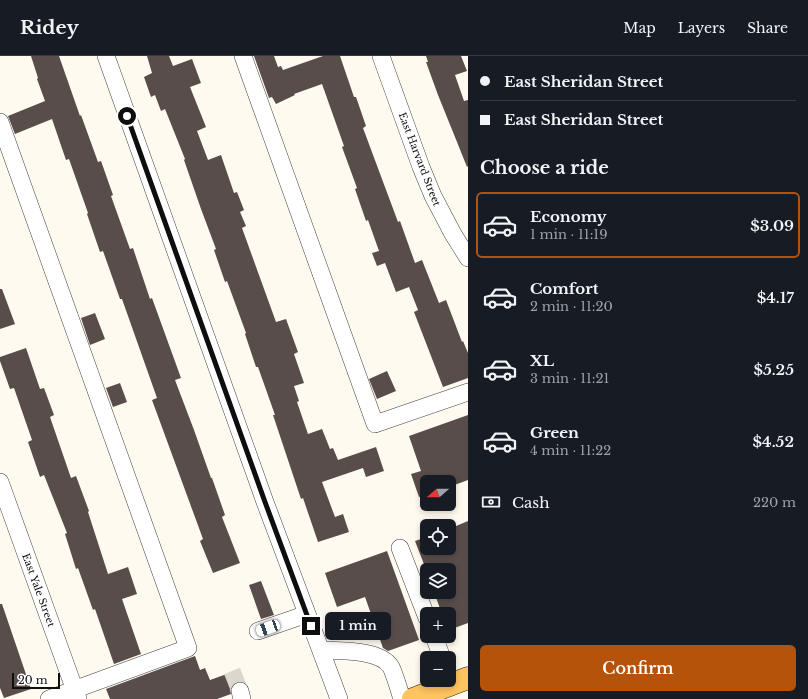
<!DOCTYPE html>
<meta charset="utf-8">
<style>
body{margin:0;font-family:"Libre Baskerville",serif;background:#242831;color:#f1f3f6;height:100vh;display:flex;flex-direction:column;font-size:15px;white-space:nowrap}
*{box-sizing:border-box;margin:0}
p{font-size:13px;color:#9ea1a6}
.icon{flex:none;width:22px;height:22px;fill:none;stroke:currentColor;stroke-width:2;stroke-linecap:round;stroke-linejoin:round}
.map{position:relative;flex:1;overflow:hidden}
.panel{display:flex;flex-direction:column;background:#171b24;width:340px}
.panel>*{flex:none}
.hud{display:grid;align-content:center;height:88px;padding:0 12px;background:#171b24}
.needle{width:26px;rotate:250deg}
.fabs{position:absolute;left:420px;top:419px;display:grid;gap:8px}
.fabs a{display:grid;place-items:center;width:36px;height:36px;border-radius:6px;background:#171b24;box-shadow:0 2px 6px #0003;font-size:20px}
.scale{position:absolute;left:12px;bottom:10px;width:48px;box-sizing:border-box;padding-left:4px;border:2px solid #0e0e0e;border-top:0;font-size:11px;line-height:14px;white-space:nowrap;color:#0e0e0e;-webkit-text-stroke:3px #fff;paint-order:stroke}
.end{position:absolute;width:18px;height:18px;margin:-9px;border:5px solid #0e0e0e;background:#fff;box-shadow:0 0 0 2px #fff}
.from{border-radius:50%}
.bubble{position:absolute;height:28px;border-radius:6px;background:#171b24;box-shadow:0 2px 6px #0003;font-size:13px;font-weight:600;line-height:28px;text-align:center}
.car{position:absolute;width:12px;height:24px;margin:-12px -6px;border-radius:5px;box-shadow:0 0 3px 1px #0007;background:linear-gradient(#fff 24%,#345 0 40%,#fff 0 76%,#345 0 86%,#fff 0)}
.hud b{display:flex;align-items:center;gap:14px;height:38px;font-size:15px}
.hud b+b{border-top:1px solid #363941}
.hud i{width:10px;height:10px;background:#f1f3f6}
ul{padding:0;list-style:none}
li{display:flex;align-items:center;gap:12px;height:66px;margin:0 8px 6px;padding:0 4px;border:2px solid transparent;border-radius:6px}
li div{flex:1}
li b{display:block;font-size:15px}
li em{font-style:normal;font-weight:600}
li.on{border-color:#b45309}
li>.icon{width:36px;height:36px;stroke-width:1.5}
h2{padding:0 12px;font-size:18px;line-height:48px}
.pay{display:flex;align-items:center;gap:10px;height:44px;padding:0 12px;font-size:15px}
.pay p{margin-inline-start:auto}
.primary-button{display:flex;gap:8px;margin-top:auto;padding:8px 12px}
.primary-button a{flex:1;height:46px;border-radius:6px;background:#b45309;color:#fff;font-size:16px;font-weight:600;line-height:46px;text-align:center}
header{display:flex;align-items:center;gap:24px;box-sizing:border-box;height:56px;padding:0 20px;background:#171b24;border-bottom:1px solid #363941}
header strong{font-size:19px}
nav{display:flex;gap:22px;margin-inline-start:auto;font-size:14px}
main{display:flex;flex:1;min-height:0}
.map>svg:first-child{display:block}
.building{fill:#584d4a}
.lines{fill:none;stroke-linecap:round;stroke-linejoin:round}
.minor-tunnel{stroke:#dbd7cd;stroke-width:17;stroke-dasharray:17 8;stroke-linecap:butt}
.minor-casing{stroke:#414141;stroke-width:18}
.major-casing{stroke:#1f1f1f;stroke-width:23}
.minor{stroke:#fff;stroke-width:17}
.major{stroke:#ffc35f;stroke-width:22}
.route{stroke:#0e0e0e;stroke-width:5}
.labels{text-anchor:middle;stroke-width:4;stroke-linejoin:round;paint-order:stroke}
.street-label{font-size:10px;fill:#0e0e0e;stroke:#fff}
</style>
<header>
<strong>Ridey</strong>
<nav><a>Map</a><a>Layers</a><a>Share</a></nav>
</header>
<main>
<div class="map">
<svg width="468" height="643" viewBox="0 0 468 643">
<rect width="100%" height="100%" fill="#fffaef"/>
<!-- building -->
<path class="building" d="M31 0H59L80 60 81 59 98 106 101 105 113 139 111 140 130 193 133 192 150 243 152 242 181 322 175 324 194 374 211 422H212L225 459 222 461 240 507 213 517 200 485 203 483 152 344 157 342 122 243H120L103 195 100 196 87 158 88 157 69 103 66 104 52 63 15 78 8 60 45 45 37 23 38 22Z
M147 0H169L173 10 192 3 201 27 190 31 206 71 197 75 208 104 221 99 234 137 237 136 244 154 240 156 246 170 242 172 276 266 286 263 298 296 294 298 304 327 294 330 299 345 297 346 308 378 322 373 330 393 333 392 338 404 376 391 384 415 366 421 363 412 322 426 335 461 343 458 349 476 318 486 303 442 301 443 273 359H275L258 311H256L245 278 246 277 227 225 225 226 214 194 216 193 201 153 184 104 185 103 165 53 161 55 155 39 151 41 144 21 152 17Z
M254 0H274L278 11 281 10 283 14 323 0H340L354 41H356L366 70 363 72 398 166 400 165 415 207 422 204 439 247 446 244 462 286 463 285 468 297V322L443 331 414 256 418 254 409 231 396 236 385 207 377 210 372 197 379 195 368 164 366 165 355 133 357 132 342 91 344 90 322 28 294 38 295 39 276 48 272 41 269 42Z
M426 0H461L467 15 455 19 464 45 468 44V110L467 111 457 86 438 39 426 6H428Z
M0 233H2L15 268 0 273Z
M95 257 105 283 90 289 81 262Z
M26 292 40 333 44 332 54 359 50 361 71 422 76 420 89 455 88 456 108 518 128 511 137 538 122 543 141 598 114 608 95 553 93 554 78 512 76 513 65 478 67 477 44 419 40 421 28 386 32 384 14 332 10 333 0 305V301Z
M387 315 396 335 377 343 369 323Z
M120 327 127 346 113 351 106 332Z
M468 359V424L449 431V426H427V439L419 441 411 418 421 415 409 380Z
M468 465V567L449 574V558H442L434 536H449V514H427V516L415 485 427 481V492H449V473Z
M387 495 419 584 388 595 383 592 365 541 337 551 325 517Z
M261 525 274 559 261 563 249 529Z
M0 548H2L31 633 4 642 0 632Z
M195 600 200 614 205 612 210 624 238 614 242 625H237L233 628 230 633 231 638 217 643H110L106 633Z"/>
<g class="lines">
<!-- minor-tunnel -->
<path class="minor-tunnel" d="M232 615 240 635"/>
<defs>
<path id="minor" d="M106 0 265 446 339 643
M243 0 375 368 468 336
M381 0 421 111 433 140 453 178 468 202
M0 66 188 592 49 643
M0 426 78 643
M400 492 427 562
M258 575 307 558
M434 580 442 602
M321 594C339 595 380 593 391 611 395 619 399 634 402 643
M240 635 242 643"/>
<path id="major" d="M413 643 468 622"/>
</defs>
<!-- minor casing -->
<use href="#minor" class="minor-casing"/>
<!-- major casing -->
<use href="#major" class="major-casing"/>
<!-- minor -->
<use href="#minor" class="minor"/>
<!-- major -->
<use href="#major" class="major"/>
</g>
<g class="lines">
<!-- route -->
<path class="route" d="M127 60 265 446 311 570"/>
</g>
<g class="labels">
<!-- street labels -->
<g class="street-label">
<text transform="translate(420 103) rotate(69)" y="4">East Harvard Street</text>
<text transform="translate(39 534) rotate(70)" y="4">East Yale Street</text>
</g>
</g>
</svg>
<div class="fabs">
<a><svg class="needle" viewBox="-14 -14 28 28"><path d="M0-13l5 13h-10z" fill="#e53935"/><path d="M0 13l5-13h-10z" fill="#9ea1a6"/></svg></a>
<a><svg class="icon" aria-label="locate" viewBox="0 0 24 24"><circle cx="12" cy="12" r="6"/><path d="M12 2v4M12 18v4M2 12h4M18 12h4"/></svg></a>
<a><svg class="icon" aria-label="layers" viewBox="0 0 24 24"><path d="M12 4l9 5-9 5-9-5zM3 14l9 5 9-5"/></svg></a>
<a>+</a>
<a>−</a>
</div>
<div class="scale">20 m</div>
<i class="end from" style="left:127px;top:60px"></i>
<i class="end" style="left:311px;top:570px"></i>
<div class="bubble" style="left:325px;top:556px;width:66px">1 min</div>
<i class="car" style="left:268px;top:572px;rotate:250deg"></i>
</div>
<section class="panel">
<div class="hud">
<b><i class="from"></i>East Sheridan Street</b>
<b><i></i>East Sheridan Street</b>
</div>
<h2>Choose a ride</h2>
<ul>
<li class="on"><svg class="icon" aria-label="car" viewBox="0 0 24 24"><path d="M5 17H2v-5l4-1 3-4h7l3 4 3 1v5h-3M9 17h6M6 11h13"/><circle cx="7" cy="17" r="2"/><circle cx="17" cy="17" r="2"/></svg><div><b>Economy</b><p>1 min · 11:19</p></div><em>$3.09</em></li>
<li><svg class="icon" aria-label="car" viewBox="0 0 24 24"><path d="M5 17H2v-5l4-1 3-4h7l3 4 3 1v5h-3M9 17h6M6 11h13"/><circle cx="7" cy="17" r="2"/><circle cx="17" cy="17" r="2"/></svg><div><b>Comfort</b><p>2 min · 11:20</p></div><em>$4.17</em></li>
<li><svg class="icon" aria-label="car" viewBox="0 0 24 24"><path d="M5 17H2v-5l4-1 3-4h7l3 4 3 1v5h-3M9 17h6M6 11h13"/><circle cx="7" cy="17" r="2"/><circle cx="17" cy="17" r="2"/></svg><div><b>XL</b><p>3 min · 11:21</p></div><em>$5.25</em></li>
<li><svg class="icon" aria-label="car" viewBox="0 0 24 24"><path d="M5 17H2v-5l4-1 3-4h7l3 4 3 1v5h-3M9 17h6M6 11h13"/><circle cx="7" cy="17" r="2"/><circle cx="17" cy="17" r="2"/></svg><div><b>Green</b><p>4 min · 11:22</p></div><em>$4.52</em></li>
</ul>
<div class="pay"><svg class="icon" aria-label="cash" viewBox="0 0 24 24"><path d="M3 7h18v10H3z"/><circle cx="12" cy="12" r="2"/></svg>Cash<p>220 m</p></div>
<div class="primary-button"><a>Confirm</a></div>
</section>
</main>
